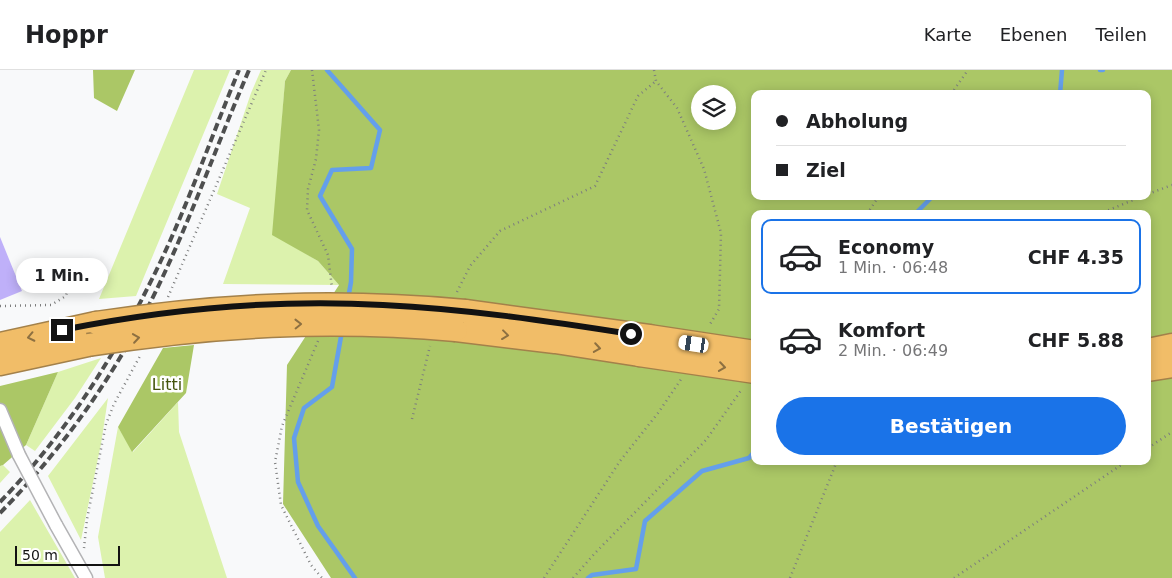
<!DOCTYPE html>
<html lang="de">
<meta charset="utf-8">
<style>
body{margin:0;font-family:"DejaVu Sans",sans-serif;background:#f6f6f6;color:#202124;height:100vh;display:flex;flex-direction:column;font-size:19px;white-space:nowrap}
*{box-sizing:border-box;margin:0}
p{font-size:16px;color:#757577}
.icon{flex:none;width:28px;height:28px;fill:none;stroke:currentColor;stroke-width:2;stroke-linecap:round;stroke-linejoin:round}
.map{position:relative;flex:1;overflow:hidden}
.side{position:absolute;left:751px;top:140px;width:400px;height:255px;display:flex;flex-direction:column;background:#fff;border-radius:10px;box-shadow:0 2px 12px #0003}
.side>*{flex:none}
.top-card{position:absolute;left:751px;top:20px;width:400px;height:110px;border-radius:10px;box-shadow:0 2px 12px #0003;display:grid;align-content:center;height:110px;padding:0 25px;background:#fff}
.tools{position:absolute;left:691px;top:15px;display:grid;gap:10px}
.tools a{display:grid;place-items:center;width:45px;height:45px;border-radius:50%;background:#fff;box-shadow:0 2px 12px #0003;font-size:25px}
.scale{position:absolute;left:15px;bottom:12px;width:105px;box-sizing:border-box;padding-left:5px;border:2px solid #121212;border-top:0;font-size:14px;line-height:18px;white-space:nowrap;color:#121212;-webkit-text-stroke:4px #fff;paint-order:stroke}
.end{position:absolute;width:22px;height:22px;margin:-11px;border:6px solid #121212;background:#fff;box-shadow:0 0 0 2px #fff}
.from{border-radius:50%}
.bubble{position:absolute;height:35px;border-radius:18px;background:#fff;box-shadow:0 2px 12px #0003;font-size:16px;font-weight:700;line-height:35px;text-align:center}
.car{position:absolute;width:15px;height:30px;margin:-15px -8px;border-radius:6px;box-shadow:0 0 4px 1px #0007;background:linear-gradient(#fff 24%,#345 0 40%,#fff 0 76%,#345 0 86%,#fff 0)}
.top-card b{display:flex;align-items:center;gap:18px;height:48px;font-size:19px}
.top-card b+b{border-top:1px solid #e0e0e0}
.top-card i{width:12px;height:12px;background:#202124}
ul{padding:9px 0 0;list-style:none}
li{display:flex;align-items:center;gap:15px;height:75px;margin:0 10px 8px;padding:0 15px;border:2px solid transparent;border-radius:10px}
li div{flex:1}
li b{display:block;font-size:19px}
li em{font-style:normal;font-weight:700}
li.on{border-color:#1a73e8}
li>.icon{width:45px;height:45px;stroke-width:1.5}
.button{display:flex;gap:10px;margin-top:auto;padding:10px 25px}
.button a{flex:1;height:58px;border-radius:30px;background:#1a73e8;color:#fff;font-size:20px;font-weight:700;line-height:58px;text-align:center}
header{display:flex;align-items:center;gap:30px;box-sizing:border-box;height:70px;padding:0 25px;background:#fff;border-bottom:1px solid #e0e0e0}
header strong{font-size:24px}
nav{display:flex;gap:28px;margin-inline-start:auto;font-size:18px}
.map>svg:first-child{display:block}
.green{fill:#dcf2ad}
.forest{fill:#abc766;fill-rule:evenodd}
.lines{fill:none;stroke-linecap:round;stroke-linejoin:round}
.stream{stroke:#649feb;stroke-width:4.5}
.building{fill:#bfb0f9}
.street-casing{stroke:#b3b3b5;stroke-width:15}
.highway-casing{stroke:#a3814a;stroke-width:25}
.path{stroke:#7d7e7e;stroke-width:2.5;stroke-dasharray:1 4;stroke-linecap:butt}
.street{stroke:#fff;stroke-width:12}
.highway{stroke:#f1bd68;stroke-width:22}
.rail{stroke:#4e4f4f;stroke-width:4;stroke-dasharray:8 4;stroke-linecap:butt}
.street-bridge-casing{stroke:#b3b3b5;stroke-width:15;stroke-linecap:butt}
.highway-bridge-casing{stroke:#a3814a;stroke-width:25;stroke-linecap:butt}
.street-bridge{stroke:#fff;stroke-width:12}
.highway-bridge{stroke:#f1bd68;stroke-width:22}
.oneway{stroke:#8d7041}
.route{stroke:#121212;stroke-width:6}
.labels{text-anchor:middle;stroke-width:5;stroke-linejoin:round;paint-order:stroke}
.park-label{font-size:16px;fill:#44550d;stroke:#fff}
</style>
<header>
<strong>Hoppr</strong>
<nav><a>Karte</a><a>Ebenen</a><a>Teilen</a></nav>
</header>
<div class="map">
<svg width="1172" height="508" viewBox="0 0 1172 508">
<rect width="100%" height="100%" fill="#f8f9fa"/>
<!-- green -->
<path class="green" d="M194 0H230L136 226 99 229Z
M261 0H291L285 11 273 164 318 191 339 215 223 214 250 138 217 124 251 23Z
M101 288 75 328 35 381 26 375 58 302Z
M108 328 101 374 81 470 48 406Z
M178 332 179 362 227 508H105L98 467 118 357 133 382Z
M3 395 10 402 0 413V396Z
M30 430 75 508H0V462Z"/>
<!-- forest -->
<path class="forest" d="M93 0H135L117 41 94 28Z
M291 0H1172V508H331L283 434 287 295 339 215 318 191 272 165 285 11ZM700 24H728V51H700ZM755 24H1148V126H755ZM755 144H1148V391H755Z
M194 275 186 323 132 382 118 357 163 278Z
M58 302 26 375 3 395 0 396V316Z"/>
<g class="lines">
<!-- stream -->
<path class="stream" d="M327 0 380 60 371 98 332 100 320 126 352 179 351 212 348 229
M1100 0H1103
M1060 24 1062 0
M915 144 933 126
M342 261 332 317 304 338 294 368 298 412 318 456 355 508
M588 508 592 505 636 499 645 451 702 401 749 388 755 381"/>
</g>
<!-- building -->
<path class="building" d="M0 167 22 221 0 230Z"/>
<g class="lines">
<defs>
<path id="street" d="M0 340 19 385
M56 455 86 508"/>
<path id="highway" d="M465 241 649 266
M456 260 555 272 639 285
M0 274 96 253
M1148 280 1172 275
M0 294 88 275
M1148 300 1172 296"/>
</defs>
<!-- street casing -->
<use href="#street" class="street-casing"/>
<!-- highway casing -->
<use href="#highway" class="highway-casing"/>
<!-- path -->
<path class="path" d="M312 0 319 60 316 89 308 119 307 140 328 185 332 218
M654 0 656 11 677 38 704 99 721 163 719 239 709 256
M951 24 968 0
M1148 124 1172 115
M867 144 879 126
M1099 144 1143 126
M457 222 470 196 500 161 595 116 638 26 656 11
M168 227 266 0
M0 236 51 235 66 226 72 203
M318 271 282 356 275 392 281 435 311 495 322 508
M412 349 430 276
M1148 378 1172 362
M84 478 87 449 106 354 114 334 140 286
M544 508 620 391 658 343 682 308
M573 508 596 482 706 370 742 319
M790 508 837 391
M954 508 1127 391"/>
<!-- street -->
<use href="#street" class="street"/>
<!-- highway -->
<use href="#highway" class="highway"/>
<!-- rail -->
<path class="rail" d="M0 432C61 369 109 296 148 217 184 147 209 72 239 0
M0 443C54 388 100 326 137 258 182 175 212 86 249 0"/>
<defs>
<path id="street-bridge" d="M19 385 56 455"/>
<path id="highway-bridge" d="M96 253C222 234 338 229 465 241
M649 266 755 282
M88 275C214 255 329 249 456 260
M639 285 755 302"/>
</defs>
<!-- street-bridge casing -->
<use href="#street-bridge" class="street-bridge-casing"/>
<!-- highway-bridge casing -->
<use href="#highway-bridge" class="highway-bridge-casing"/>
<!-- street-bridge -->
<use href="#street-bridge" class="street-bridge"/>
<!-- highway-bridge -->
<use href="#highway-bridge" class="highway-bridge"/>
</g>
<!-- one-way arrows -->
<defs><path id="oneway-chevron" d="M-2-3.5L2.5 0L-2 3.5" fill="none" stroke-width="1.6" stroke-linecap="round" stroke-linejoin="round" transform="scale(1.25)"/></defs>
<g class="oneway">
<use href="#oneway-chevron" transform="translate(298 254) rotate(-1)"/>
<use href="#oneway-chevron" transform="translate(505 265) rotate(7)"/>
<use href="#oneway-chevron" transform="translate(31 267) rotate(168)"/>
<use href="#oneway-chevron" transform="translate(136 268) rotate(-8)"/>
<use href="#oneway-chevron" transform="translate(597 278) rotate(9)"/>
<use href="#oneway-chevron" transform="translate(722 297) rotate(8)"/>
</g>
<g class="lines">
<!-- route -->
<path class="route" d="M62 260C167 239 276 229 383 235 466 239 549 251 631 264"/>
</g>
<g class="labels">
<!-- park labels -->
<g class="park-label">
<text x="167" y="320">Litti</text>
</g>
</g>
</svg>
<div class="tools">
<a><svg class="icon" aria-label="layers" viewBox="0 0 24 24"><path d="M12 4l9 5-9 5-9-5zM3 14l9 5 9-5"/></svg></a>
</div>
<div class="scale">50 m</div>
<i class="end from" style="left:631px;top:264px"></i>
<i class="end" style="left:62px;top:260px"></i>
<div class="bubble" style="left:16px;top:188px;width:92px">1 Min.</div>
<i class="car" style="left:694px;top:274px;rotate:279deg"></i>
<div class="top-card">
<b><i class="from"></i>Abholung</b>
<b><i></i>Ziel</b>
</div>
<section class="side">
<ul>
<li class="on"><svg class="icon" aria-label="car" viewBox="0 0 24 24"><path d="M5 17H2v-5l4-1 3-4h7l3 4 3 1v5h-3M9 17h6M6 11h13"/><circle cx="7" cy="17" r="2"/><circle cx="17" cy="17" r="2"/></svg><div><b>Economy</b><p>1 Min. · 06:48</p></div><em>CHF 4.35</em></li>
<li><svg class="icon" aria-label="car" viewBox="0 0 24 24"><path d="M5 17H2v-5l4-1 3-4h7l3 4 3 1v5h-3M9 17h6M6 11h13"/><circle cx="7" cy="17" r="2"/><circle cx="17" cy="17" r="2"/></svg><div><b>Komfort</b><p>2 Min. · 06:49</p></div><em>CHF 5.88</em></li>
</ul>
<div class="button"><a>Bestätigen</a></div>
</section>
</div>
